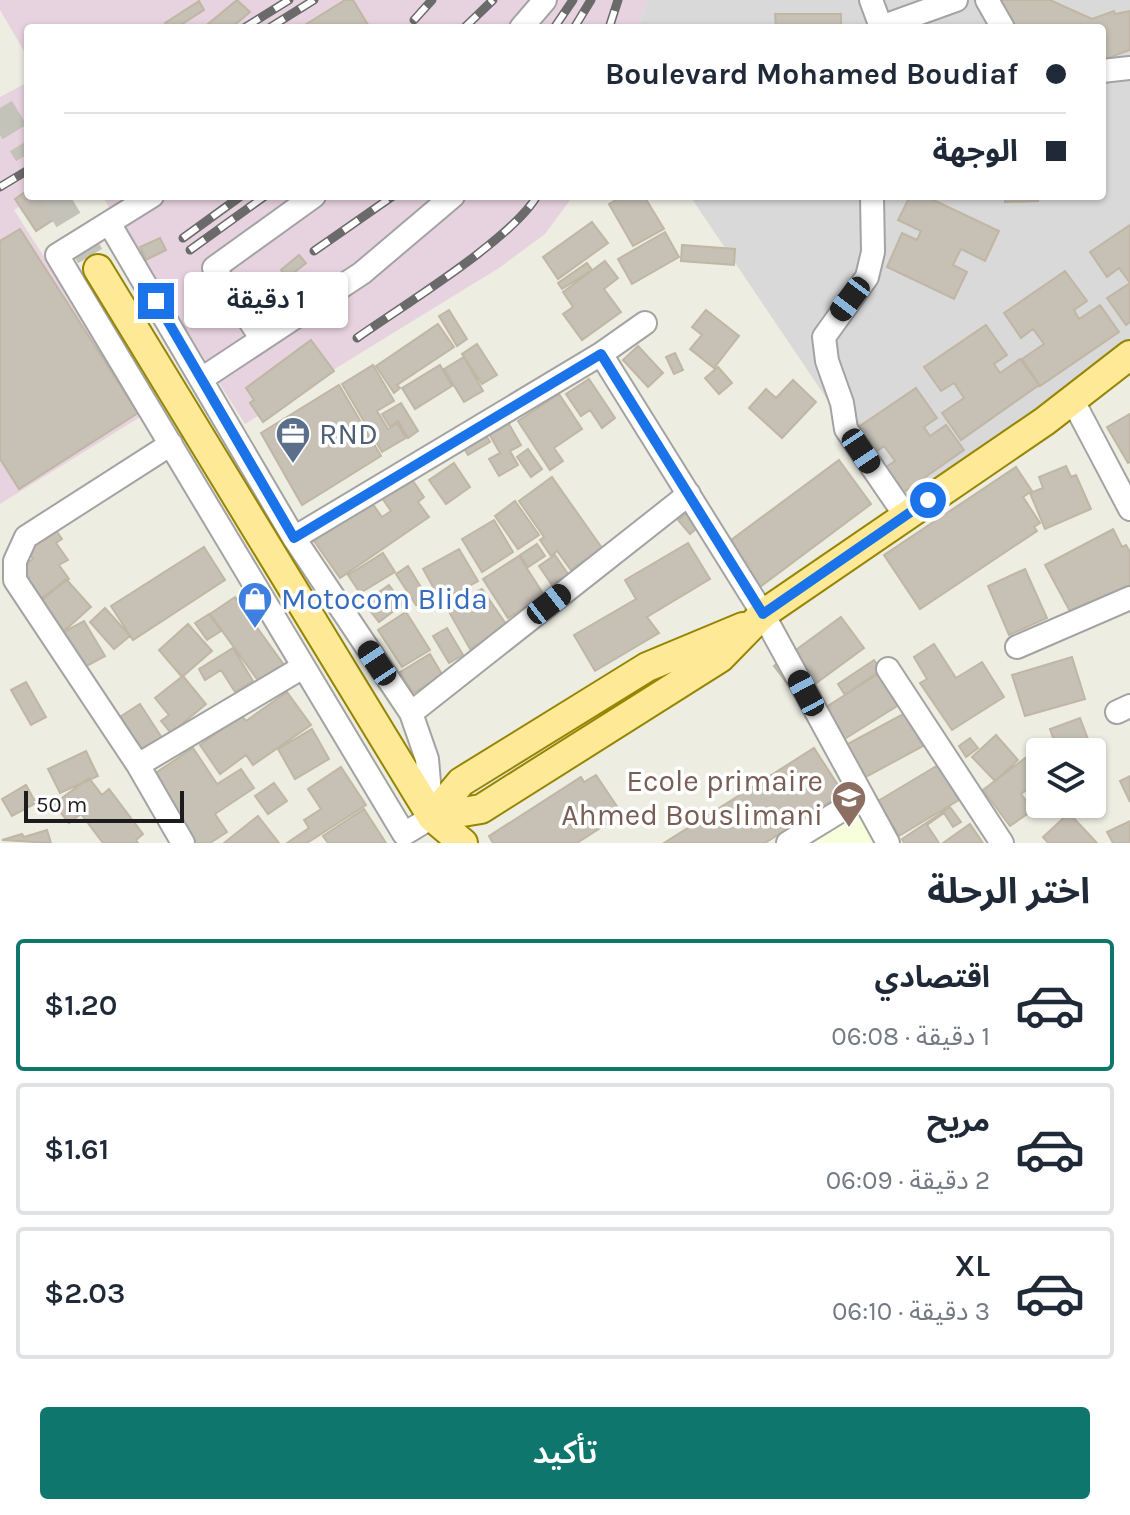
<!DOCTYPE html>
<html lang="ar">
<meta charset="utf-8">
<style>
body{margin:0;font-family:Karla,"Noto Sans Arabic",sans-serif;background:#f2f2f3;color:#1f2937;direction:rtl;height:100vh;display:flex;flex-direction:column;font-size:30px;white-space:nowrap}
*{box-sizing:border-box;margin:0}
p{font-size:26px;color:#747a83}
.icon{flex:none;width:44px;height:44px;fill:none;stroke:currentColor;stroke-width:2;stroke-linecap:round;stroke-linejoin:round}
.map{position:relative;height:843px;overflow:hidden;direction:ltr}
.panel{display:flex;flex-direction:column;background:#fff;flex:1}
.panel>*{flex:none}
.banner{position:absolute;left:24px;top:24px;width:1082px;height:176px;border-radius:8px;box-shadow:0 2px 6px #0004;direction:rtl;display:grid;align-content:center;height:176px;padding:0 40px;background:#fff}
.tools{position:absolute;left:1026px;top:738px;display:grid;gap:16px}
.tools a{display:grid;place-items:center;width:80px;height:80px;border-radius:8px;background:#fff;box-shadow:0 2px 6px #0004;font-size:40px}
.scale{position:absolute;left:24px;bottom:20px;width:160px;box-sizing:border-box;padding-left:8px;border:4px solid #1c1c1c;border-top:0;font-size:22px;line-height:28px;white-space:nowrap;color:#1c1c1c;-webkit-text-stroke:6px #fff;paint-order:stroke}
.end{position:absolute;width:36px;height:36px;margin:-18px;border:10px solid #1a73e8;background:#fff;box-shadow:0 0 0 4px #fff}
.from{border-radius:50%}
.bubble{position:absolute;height:56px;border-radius:8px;background:#fff;box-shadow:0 2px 6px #0004;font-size:26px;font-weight:600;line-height:56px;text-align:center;direction:rtl}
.car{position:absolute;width:24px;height:48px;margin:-24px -12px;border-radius:10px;box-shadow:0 0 6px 2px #0007;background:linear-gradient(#222 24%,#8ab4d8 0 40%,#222 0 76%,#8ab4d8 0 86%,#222 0)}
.banner b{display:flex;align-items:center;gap:28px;height:76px;font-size:30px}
.banner b+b{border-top:2px solid #e0e1e3}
.banner i{width:20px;height:20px;background:#1f2937}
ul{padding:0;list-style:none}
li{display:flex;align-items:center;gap:24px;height:132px;margin:0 16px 12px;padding:0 24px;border:4px solid #e0e1e3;border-radius:8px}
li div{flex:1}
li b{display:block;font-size:30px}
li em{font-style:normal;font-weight:600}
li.selected{border-color:#0f766e}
li>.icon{width:72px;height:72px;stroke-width:1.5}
h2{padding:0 40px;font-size:36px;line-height:96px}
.action{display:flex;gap:16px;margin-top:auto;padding:16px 40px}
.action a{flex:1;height:92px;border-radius:8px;background:#0f766e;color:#fff;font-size:32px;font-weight:600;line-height:92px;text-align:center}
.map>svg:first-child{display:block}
.residential{fill:#dad9d9}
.industrial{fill:#e7d3df}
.education{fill:#f7ffda}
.building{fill:#c6c0b5;stroke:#c0b6a4;stroke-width:2}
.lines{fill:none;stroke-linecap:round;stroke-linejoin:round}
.major-tunnel{stroke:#c4c3ba;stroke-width:28;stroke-dasharray:28 14;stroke-linecap:butt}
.minor-casing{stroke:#a3a3a3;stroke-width:26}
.major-casing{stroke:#958500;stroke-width:32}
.minor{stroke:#fff;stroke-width:22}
.major{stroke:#fee996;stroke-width:28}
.rail-casing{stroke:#6a6a6a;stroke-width:9}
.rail{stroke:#fff;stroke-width:6;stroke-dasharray:18;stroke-linecap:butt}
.route{stroke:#1a73e8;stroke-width:10}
.labels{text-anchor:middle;stroke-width:7;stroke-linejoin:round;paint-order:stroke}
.service-label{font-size:30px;fill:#4e5e75;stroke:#fff;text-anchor:start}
.shop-label{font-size:30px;fill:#366cbe;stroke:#fff;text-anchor:start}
.education-label{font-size:30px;fill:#785e54;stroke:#fff;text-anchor:end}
</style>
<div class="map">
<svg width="1130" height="843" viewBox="0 0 1130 843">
<rect width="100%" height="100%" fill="#eeede2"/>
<!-- residential -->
<path class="residential" d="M648 0H1130V355L905 515 690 196H1102V28H638Z"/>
<!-- industrial -->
<path class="industrial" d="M0 0H648L638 28H28V58L0 10Z
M28 82V196H36L14 210 145 414 0 504V97Z
M102 196H573L545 234 499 268 245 424Z"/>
<!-- education -->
<path class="education" d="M857 814 876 843H807Z"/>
<!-- building -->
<path class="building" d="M237 0 250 12 231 28H203Z
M345 0H353L370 28H300Z
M1000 0H1050L1092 19 1114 11 1115 14 1130 11V50L1102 60V28H1012Z
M199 1 204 10 176 28H168L165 23Z
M775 14H841V28H776Z
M28 190V196H57L67 211 36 231 15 199Z
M623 196H644L664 229 633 246 609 204Z
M910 196H925L999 231 985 261 961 249 953 265 967 272 954 299 887 267 902 233 917 240 921 231 898 220Z
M1005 196H1037L1038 201 1005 202Z
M592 222 608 243 558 279 543 257Z
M1130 225V322L1126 325 1107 298 1130 283 1119 268 1107 277 1090 252Z
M20 229 138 413 19 489 0 459V241Z
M665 232 679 257 632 284 618 259Z
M160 238 166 250 146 260 140 247Z
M682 245 735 249 734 265 681 261Z
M299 255 306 263 287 278 281 270Z
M605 261 618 278 604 289 621 312 582 340 563 314 573 307 563 292Z
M587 263 592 270 562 289 558 283Z
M1065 271 1087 301 1074 310 1079 319 1100 305 1119 332 1040 386 1022 359 1044 344 1033 329 1021 338 1004 313Z
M449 310 467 339 457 346 439 316Z
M706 310 739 336 714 368 690 349 702 335 692 327Z
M438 324 454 347 397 385 400 388 394 393 376 366Z
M986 325 1007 355 994 364 1000 373 1020 359 1039 385 961 440 942 413 964 398 954 383 941 391 924 367Z
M311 340 334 371 263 422 250 403 254 400 246 388Z
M477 344 497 375 482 384 462 354Z
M638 346 663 373 648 387 623 360Z
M675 353 683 370 674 374 666 357Z
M464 357 483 391 464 402 444 369Z
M373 365 394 401 377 411 388 429 397 423 406 438 382 452 342 384Z
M440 365 452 386 415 409 402 388Z
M718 367 732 383 719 394 705 378Z
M589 379 615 418 602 428 590 410 581 416 566 394Z
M793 380 816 402 782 438 749 408 766 389 776 398Z
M339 385 381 456 302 505 261 433Z
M916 388 937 418 924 427 930 436 946 425 964 450 898 496 881 470 895 461 884 446 872 455 854 430Z
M559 394 582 429 554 448 563 461 550 470 518 421Z
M401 403 418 431 408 438 398 421 390 427 382 414Z
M1130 414V462L1128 463 1107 427Z
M506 419 521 445 510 451 518 465 499 476 489 459 500 453 487 430Z
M484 432 490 442 468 455 462 445Z
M528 449 542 469 531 477 517 457Z
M839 460 871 504 760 587 727 543Z
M454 463 470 487 446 504 429 480Z
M1066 466 1071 477 1076 475 1091 509 1045 529 1030 493 1043 488 1039 477Z
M1016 467 1032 491 1023 497 1040 523 1034 527 1037 531 920 609 884 555Z
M409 475 424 497 418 502 429 517 340 578 312 538 369 499 382 517 391 511 380 495Z
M552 477 602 548 571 570 557 551 551 556 540 540 544 537 519 501Z
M515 501 539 535 518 549 495 516Z
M690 511 702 524 690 534 678 520Z
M43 512 62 539 56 543 68 560 59 565 69 579 37 601 16 570 33 559 15 532Z
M494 520 513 552 482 572 462 539Z
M1113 529 1122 547 1126 545 1130 552V587L1073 617 1045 565Z
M688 543 710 579 647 617 659 633 595 671 574 635 636 599 625 580Z
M537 544 545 556 528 567 520 555Z
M204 547 225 580 133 640 111 606Z
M459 549 478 581 441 601 423 569Z
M383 553 395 572 360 593 348 575Z
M555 555 568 574 552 585 539 566Z
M519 556 544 595 508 618 483 579Z
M408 566 427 597 416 605 396 574Z
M1025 569 1047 618 1009 635 988 586Z
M66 579 91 607 64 631 39 603Z
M389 585 403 604 379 622 364 603Z
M482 589 508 627 470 649 448 610 469 601 467 597Z
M235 597 284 665 259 682 210 614Z
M105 608 130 636 114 649 90 622Z
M406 612 430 650 402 667 378 630Z
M209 614 221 631 207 640 195 623Z
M841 617 864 648 804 692 796 681 789 686 774 666Z
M84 621 105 656 83 668 62 633Z
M188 624 212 651 182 677 159 650Z
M447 628 463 655 449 663 433 636Z
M934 644 956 678 982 662 1004 697 952 730 920 683 927 679 914 657Z
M233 648 253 681 235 692 221 670 205 680 199 669Z
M430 654 443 676 413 693 400 672Z
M1072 657 1085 699 1025 716 1012 675Z
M874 660 881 670 845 695 838 684Z
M881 672 902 703 843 740 823 709Z
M183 676 206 704 171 733 161 721 169 715 155 698Z
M26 682 46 717 31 725 11 690Z
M287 692 311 725 253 765 246 755 220 774 200 745 241 715 246 721Z
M140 704 162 738 127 760 106 726Z
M905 713 923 746 864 778 846 745Z
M1080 718 1097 763 1092 765V752H1058L1050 729Z
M312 729 329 759 295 779 278 749Z
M996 735 1018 760 995 781 972 757Z
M970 738 978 748 966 757 959 746Z
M193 748 217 784 241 769 254 788 215 814 227 832 210 843H194L148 778Z
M814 748 843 793 765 843H664Z
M86 751 98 776 60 793 48 769Z
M1028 756 1040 773V780L1021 794 1033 810 1010 826 983 790Z
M938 765 959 800 899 836 878 801Z
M341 767 366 805 307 843H287L309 828 304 820 321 809 308 789Z
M596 775 622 814 577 843H493L489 836 581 777 584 782Z
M1130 776V802L1120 781Z
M89 778 102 795 109 789 143 834 136 840 138 843H103L81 814 69 823 54 804Z
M274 783 287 801 268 814 255 796Z
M26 785 36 803 12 816 2 799Z
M950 807 961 822 953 827 944 813 927 825 939 843H904L902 839Z
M364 809 386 843H328L323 836Z
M1069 813 1097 843H1048L1043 837Z
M258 816 279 843H224Z
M1130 821V843H1113L1107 832Z
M970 824 983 843H943Z
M47 830 51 843 2 840 22 834 24 837Z"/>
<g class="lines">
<!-- major-tunnel -->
<path class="major-tunnel" d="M0 108 28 154
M54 196 98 269"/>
<defs>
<path id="minor" d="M871 0 881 27 956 0
M987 0 1003 28
M521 28 545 0
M1102 71 1130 68
M872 196 873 252 867 277 824 337 827 361 842 403 846 429 905 515
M109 223 294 538 411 713 427 759 432 817 404 834 57 255 152 196
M262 339 214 268 314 196
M601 354 763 614 888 843
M203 378 362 273 453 196
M1073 401 1130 509
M171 444 26 537 15 561V580L138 765 183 843
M294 538 601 354 645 323
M1017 647 1130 598
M888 669 1002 843
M1117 712 1130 706
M411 713 689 494
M138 765 303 667
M788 843 863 797"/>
<path id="major" d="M98 269 432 817 463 843
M432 817 481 809 720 658 763 614 1045 421 1130 355
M432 817 461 782 647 667 743 627"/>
</defs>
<!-- minor casing -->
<use href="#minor" class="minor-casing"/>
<!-- major casing -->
<use href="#major" class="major-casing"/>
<!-- minor -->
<use href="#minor" class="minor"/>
<!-- major -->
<use href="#major" class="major"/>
<defs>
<path id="rail" d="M414 20 432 0
M244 28 289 0
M269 28 314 0
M464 28 493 0
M554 28 573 0
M574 28 591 0
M609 28 618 0
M0 187 28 170
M183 238 241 196
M190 250 265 196
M314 251 393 196
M357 338C402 306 511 240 537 196"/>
</defs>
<!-- rail casing -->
<use href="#rail" class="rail-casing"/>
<!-- rail -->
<use href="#rail" class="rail"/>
</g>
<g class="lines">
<!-- route -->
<path class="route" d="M156 301 294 538 601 354 763 614 928 500"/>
</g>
<!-- icons -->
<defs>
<symbol id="office-pin" viewBox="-11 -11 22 30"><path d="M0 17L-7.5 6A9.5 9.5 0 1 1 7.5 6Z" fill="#5c6f8a" stroke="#fff"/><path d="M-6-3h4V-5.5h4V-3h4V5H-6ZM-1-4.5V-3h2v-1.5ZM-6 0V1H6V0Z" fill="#fff"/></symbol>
<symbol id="shop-pin" viewBox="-11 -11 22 30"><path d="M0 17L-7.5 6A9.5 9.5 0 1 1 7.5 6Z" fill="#3f7fe0" stroke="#fff"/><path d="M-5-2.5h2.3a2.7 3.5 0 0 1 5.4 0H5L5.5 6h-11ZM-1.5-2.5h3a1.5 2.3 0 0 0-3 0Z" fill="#fff"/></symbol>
<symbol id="school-pin" viewBox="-11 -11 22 30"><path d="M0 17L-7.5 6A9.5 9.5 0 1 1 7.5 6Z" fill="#8d6e63" stroke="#fff"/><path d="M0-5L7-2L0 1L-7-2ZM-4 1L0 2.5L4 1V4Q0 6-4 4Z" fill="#fff"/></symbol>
</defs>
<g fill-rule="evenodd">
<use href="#office-pin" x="273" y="414" width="40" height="54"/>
<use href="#shop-pin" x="235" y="579" width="40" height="54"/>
<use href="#school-pin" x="829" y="778" width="40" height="54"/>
</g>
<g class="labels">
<!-- service labels -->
<g class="service-label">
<text x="319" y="444">RND</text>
</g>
<!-- shop labels -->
<g class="shop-label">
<text x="281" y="609">Motocom Blida</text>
</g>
<!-- education labels -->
<g class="education-label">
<text x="823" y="791">Ecole primaire<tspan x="823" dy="34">Ahmed Bouslimani</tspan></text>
</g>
</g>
</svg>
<div class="tools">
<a><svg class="icon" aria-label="layers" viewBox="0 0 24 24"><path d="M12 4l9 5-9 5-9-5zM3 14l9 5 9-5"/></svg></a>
</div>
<div class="scale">50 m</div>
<i class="end from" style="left:928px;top:500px"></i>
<i class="end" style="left:156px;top:301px"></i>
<div class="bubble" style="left:184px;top:272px;width:164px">1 دقيقة</div>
<i class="car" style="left:850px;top:299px;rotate:217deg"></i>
<i class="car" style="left:861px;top:451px;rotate:146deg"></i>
<i class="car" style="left:549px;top:604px;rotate:52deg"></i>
<i class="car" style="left:377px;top:663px;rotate:326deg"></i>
<i class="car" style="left:806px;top:693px;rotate:332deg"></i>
<div class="banner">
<b><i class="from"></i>Boulevard Mohamed Boudiaf</b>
<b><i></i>الوجهة</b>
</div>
</div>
<section class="panel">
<h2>اختر الرحلة</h2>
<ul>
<li class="selected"><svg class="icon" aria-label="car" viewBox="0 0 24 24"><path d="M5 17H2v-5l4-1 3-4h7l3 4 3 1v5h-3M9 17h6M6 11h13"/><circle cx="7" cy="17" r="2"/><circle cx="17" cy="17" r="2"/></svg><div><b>اقتصادي</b><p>1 دقيقة · 06:08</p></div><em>$1.20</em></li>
<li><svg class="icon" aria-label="car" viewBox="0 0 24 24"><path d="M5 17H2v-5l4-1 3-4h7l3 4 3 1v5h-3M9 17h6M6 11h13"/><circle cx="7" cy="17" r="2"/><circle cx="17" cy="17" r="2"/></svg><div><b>مريح</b><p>2 دقيقة · 06:09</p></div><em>$1.61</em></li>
<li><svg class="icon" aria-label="car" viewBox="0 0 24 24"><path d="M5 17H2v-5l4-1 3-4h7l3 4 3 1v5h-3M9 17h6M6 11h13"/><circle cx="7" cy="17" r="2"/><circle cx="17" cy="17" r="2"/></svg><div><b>XL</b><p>3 دقيقة · 06:10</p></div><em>$2.03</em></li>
</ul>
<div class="action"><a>تأكيد</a></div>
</section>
